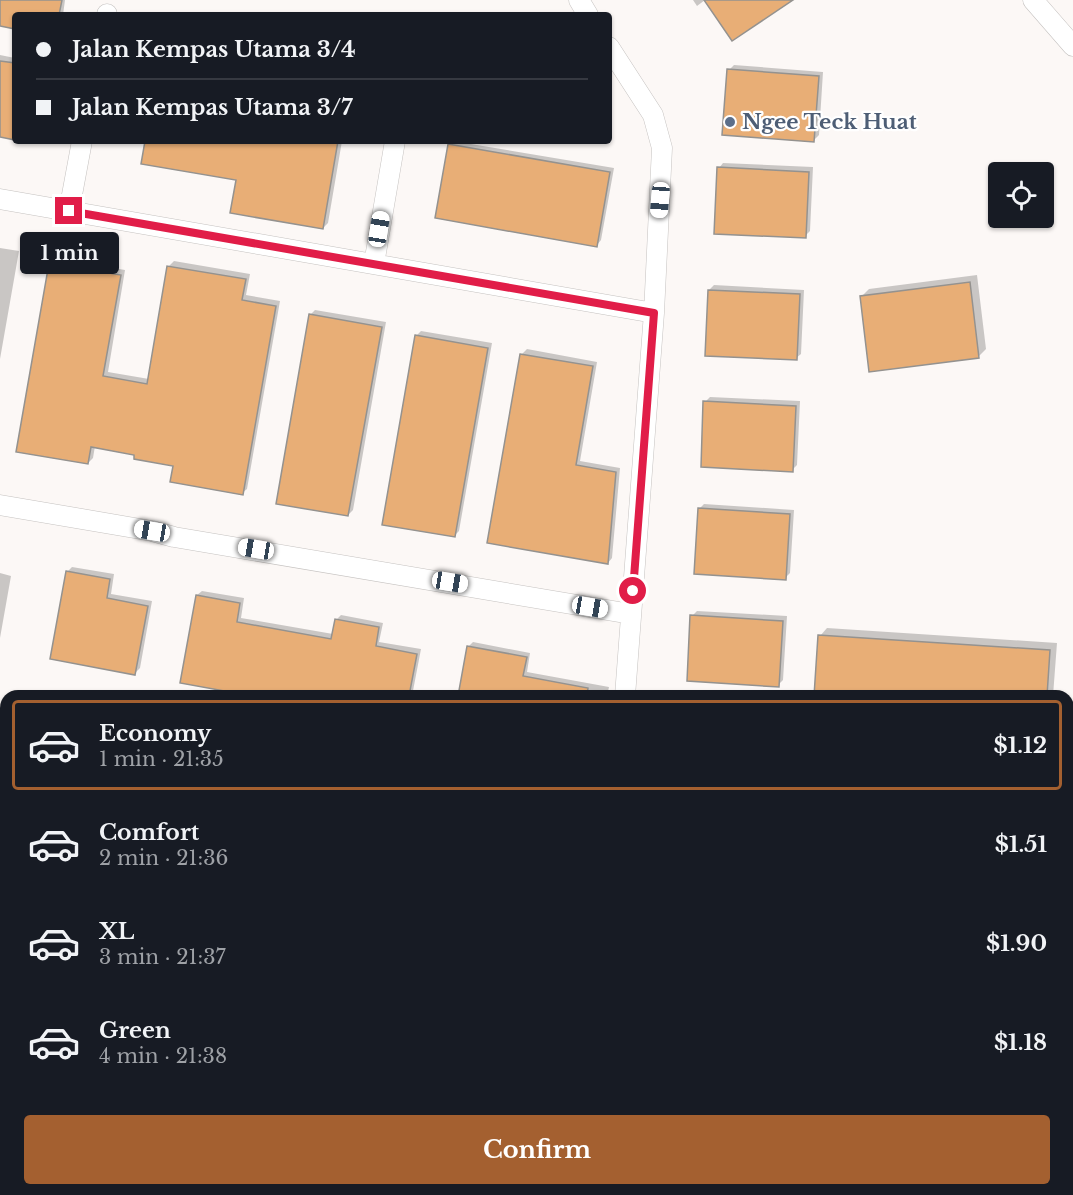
<!DOCTYPE html>
<meta charset="utf-8">
<style>
body{margin:0;font-family:"Libre Baskerville",serif;background:#20242c;color:#f1f3f6;height:100vh;display:flex;flex-direction:column;font-size:22px;white-space:nowrap}
*{box-sizing:border-box;margin:0}
p{font-size:20px;color:#9ea1a6}
.icon{flex:none;width:33px;height:33px;fill:none;stroke:currentColor;stroke-width:2;stroke-linecap:round;stroke-linejoin:round}
.map{position:relative;flex:1;overflow:hidden}
.details{position:absolute;left:0px;top:690px;width:1074px;height:506px;display:flex;flex-direction:column;background:#171b24;border-radius:18px 18px 0 0;box-shadow:0 2px 4px #0004}
.details>*{flex:none}
.banner{position:absolute;left:12px;top:12px;width:600px;height:132px;border-radius:6px;box-shadow:0 2px 4px #0004;display:grid;align-content:center;height:132px;padding:0 24px;background:#171b24}
.controls{position:absolute;left:988px;top:162px;display:grid;gap:12px}
.controls a{display:grid;place-items:center;width:66px;height:66px;border-radius:6px;background:#171b24;box-shadow:0 2px 4px #0004;font-size:30px}
.end{position:absolute;width:27px;height:27px;margin:-14px;border:8px solid #e11d48;background:#fff;box-shadow:0 0 0 3px #fff}
.from{border-radius:50%}
.bubble{position:absolute;height:42px;border-radius:6px;background:#171b24;box-shadow:0 2px 4px #0004;font-size:20px;font-weight:700;line-height:42px;text-align:center}
.car{position:absolute;width:18px;height:36px;margin:-18px -9px;border-radius:8px;box-shadow:0 0 4px 2px #0007;background:linear-gradient(#fff 24%,#345 0 40%,#fff 0 76%,#345 0 86%,#fff 0)}
.banner b{display:flex;align-items:center;gap:21px;height:57px;font-size:22px}
.banner b+b{border-top:2px solid #363941}
.banner i{width:15px;height:15px;background:#f1f3f6}
ul{padding:10px 0 0;list-style:none}
li{display:flex;align-items:center;gap:18px;height:90px;margin:0 12px 9px;padding:0 12px;border:3px solid transparent;border-radius:6px}
li div{flex:1}
li b{display:block;font-size:22px}
li em{font-style:normal;font-weight:700}
li.selected{border-color:#a46030}
li>.icon{width:54px;height:54px;stroke-width:1.5}
.cta{display:flex;gap:12px;margin-top:auto;padding:12px 24px}
.cta a{flex:1;height:69px;border-radius:6px;background:#a46030;color:#fff;font-size:24px;font-weight:700;line-height:69px;text-align:center}
.map>svg:first-child{display:block}
.shadow{fill:#0003}
.building{fill:#e8ae76;stroke:#94928f;stroke-width:1.5}
.lines{fill:none;stroke-linecap:round;stroke-linejoin:round}
.street-casing{stroke:#c5c2c0;stroke-width:21}
.street{stroke:#fff;stroke-width:20}
.rail{stroke:#4c4a49;stroke-width:4.5;stroke-dasharray:12 6;stroke-linecap:butt}
.route{stroke:#e11d48;stroke-width:8}
.service-dot{fill:#5c6f8a;stroke:#fff;stroke-width:2}
.labels{text-anchor:middle;stroke-width:4.5;stroke-linejoin:round;paint-order:stroke}
.service-label{font-size:21px;font-weight:bold;fill:#4e5e75;stroke:#fff;text-anchor:start}
</style>
<div class="map">
<svg width="1073" height="1195" viewBox="0 0 1073 1195">
<rect width="100%" height="100%" fill="#fcf8f6"/>
<!-- shadow -->
<path class="shadow" d="M0 0H65L63 15H15V27L0 24Z
M693 0H705L697 6Z
M0 55 15 58V138L0 136Z
M734 65 823 72 819 135 814 140 729 70Z
M146 141H342L328 223 323 228 238 179Z
M453 141 614 168 601 240 597 245 449 144Z
M723 163 813 167 810 231 805 236 719 168Z
M0 248 19 251 0 359Z
M55 258 125 270 108 372 149 379 169 266 174 261 250 274 246 295 280 301 247 489 242 493 175 465 136 454 95 446 93 458 88 463 50 263Z
M977 275 986 349 979 356 861 297 869 289Z
M714 285 804 290 801 354 796 358 709 290Z
M315 310 386 322 353 510 348 515 310 315Z
M421 331 492 343 459 531 454 536 416 336Z
M527 349 597 362 580 461 620 468 612 558 608 563 489 542 522 354Z
M710 397 800 401 797 465 792 470 705 402Z
M704 504 794 510 790 573 785 578 699 509Z
M72 567 114 574 111 594 152 601 140 668 135 673 67 572Z
M0 573 11 576 0 638Z
M202 591 244 598 241 618 333 634 336 620 341 615 383 623 379 642 421 649 412 696H219L220 689 197 595Z
M697 611 787 616 783 680 778 685 692 616Z
M827 628 1057 643 1053 696H816L820 636Z
M473 642 530 653 527 672 609 687 607 696H459L469 646Z
M34 690 68 696H29Z"/>
<!-- building -->
<path class="building" d="M0 0H62L59 15H15V29L0 26Z
M704 0H793L732 41Z
M0 61 15 63V140L0 137Z
M727 69 819 76 814 142 722 135Z
M145 141H338L323 229 230 213 236 180 141 164Z
M448 144 610 172 597 247 435 218Z
M717 167 809 172 806 238 714 234Z
M49 263 121 275 103 376 147 384 167 266 246 279 242 300 276 306 243 495 170 482 173 466 134 459V455L91 447 88 464 16 452Z
M970 282 979 358 869 372 860 296Z
M708 290 800 294 797 360 705 356Z
M309 314 382 327 348 516 276 504Z
M415 335 488 348 455 537 382 525Z
M520 354 593 366 576 465 616 472 608 564 487 543Z
M703 401 796 406 793 472 701 467Z
M698 508 790 514 786 580 694 574Z
M66 571 110 579 107 598 148 606 135 675 50 659Z
M196 595 240 603 237 622 331 639 335 619 379 627 376 646 417 654 409 696H252L180 683Z
M690 615 783 621 779 687 687 681Z
M818 635 1050 650 1047 696H814Z
M467 646 527 657 523 676 588 688 587 696H458Z"/>
<g class="lines">
<defs>
<path id="street" d="M579 0 588 15
M1033 0 1073 46
M107 15V14
M609 47 653 115 662 148 654 313 625 696
M0 199 654 313
M69 211 82 141
M374 264 395 141
M0 505 152 531 174 537 631 614
M0 881 6 884"/>
</defs>
<!-- street casing -->
<use href="#street" class="street-casing"/>
<!-- street -->
<use href="#street" class="street"/>
<!-- rail -->
<path class="rail" d="M0 1064 6 1066
M0 1076 6 1078
M1068 1090 1073 1088
M1068 1102 1073 1100"/>
</g>
<g class="lines">
<!-- route -->
<path class="route" d="M69 211 654 313 633 591"/>
</g>
<!-- markers -->
<circle class="service-dot" cx="730" cy="122" r="6"/>
<g class="labels">
<!-- service labels -->
<g class="service-label">
<text x="742" y="129">Ngee Teck Huat</text>
</g>
</g>
</svg>
<div class="controls">
<a><svg class="icon" aria-label="locate" viewBox="0 0 24 24"><circle cx="12" cy="12" r="6"/><path d="M12 2v4M12 18v4M2 12h4M18 12h4"/></svg></a>
</div>
<i class="end from" style="left:633px;top:591px"></i>
<i class="end" style="left:69px;top:211px"></i>
<div class="bubble" style="left:20px;top:232px;width:99px">1 min</div>
<i class="car" style="left:660px;top:200px;rotate:185deg"></i>
<i class="car" style="left:379px;top:229px;rotate:9deg"></i>
<i class="car" style="left:152px;top:531px;rotate:280deg"></i>
<i class="car" style="left:256px;top:549px;rotate:279deg"></i>
<i class="car" style="left:450px;top:582px;rotate:99deg"></i>
<i class="car" style="left:590px;top:607px;rotate:100deg"></i>
<div class="banner">
<b><i class="from"></i>Jalan Kempas Utama 3/4</b>
<b><i></i>Jalan Kempas Utama 3/7</b>
</div>
<section class="details">
<ul>
<li class="selected"><svg class="icon" aria-label="car" viewBox="0 0 24 24"><path d="M5 17H2v-5l4-1 3-4h7l3 4 3 1v5h-3M9 17h6M6 11h13"/><circle cx="7" cy="17" r="2"/><circle cx="17" cy="17" r="2"/></svg><div><b>Economy</b><p>1 min · 21:35</p></div><em>$1.12</em></li>
<li><svg class="icon" aria-label="car" viewBox="0 0 24 24"><path d="M5 17H2v-5l4-1 3-4h7l3 4 3 1v5h-3M9 17h6M6 11h13"/><circle cx="7" cy="17" r="2"/><circle cx="17" cy="17" r="2"/></svg><div><b>Comfort</b><p>2 min · 21:36</p></div><em>$1.51</em></li>
<li><svg class="icon" aria-label="car" viewBox="0 0 24 24"><path d="M5 17H2v-5l4-1 3-4h7l3 4 3 1v5h-3M9 17h6M6 11h13"/><circle cx="7" cy="17" r="2"/><circle cx="17" cy="17" r="2"/></svg><div><b>XL</b><p>3 min · 21:37</p></div><em>$1.90</em></li>
<li><svg class="icon" aria-label="car" viewBox="0 0 24 24"><path d="M5 17H2v-5l4-1 3-4h7l3 4 3 1v5h-3M9 17h6M6 11h13"/><circle cx="7" cy="17" r="2"/><circle cx="17" cy="17" r="2"/></svg><div><b>Green</b><p>4 min · 21:38</p></div><em>$1.18</em></li>
</ul>
<div class="cta"><a>Confirm</a></div>
</section>
</div>
